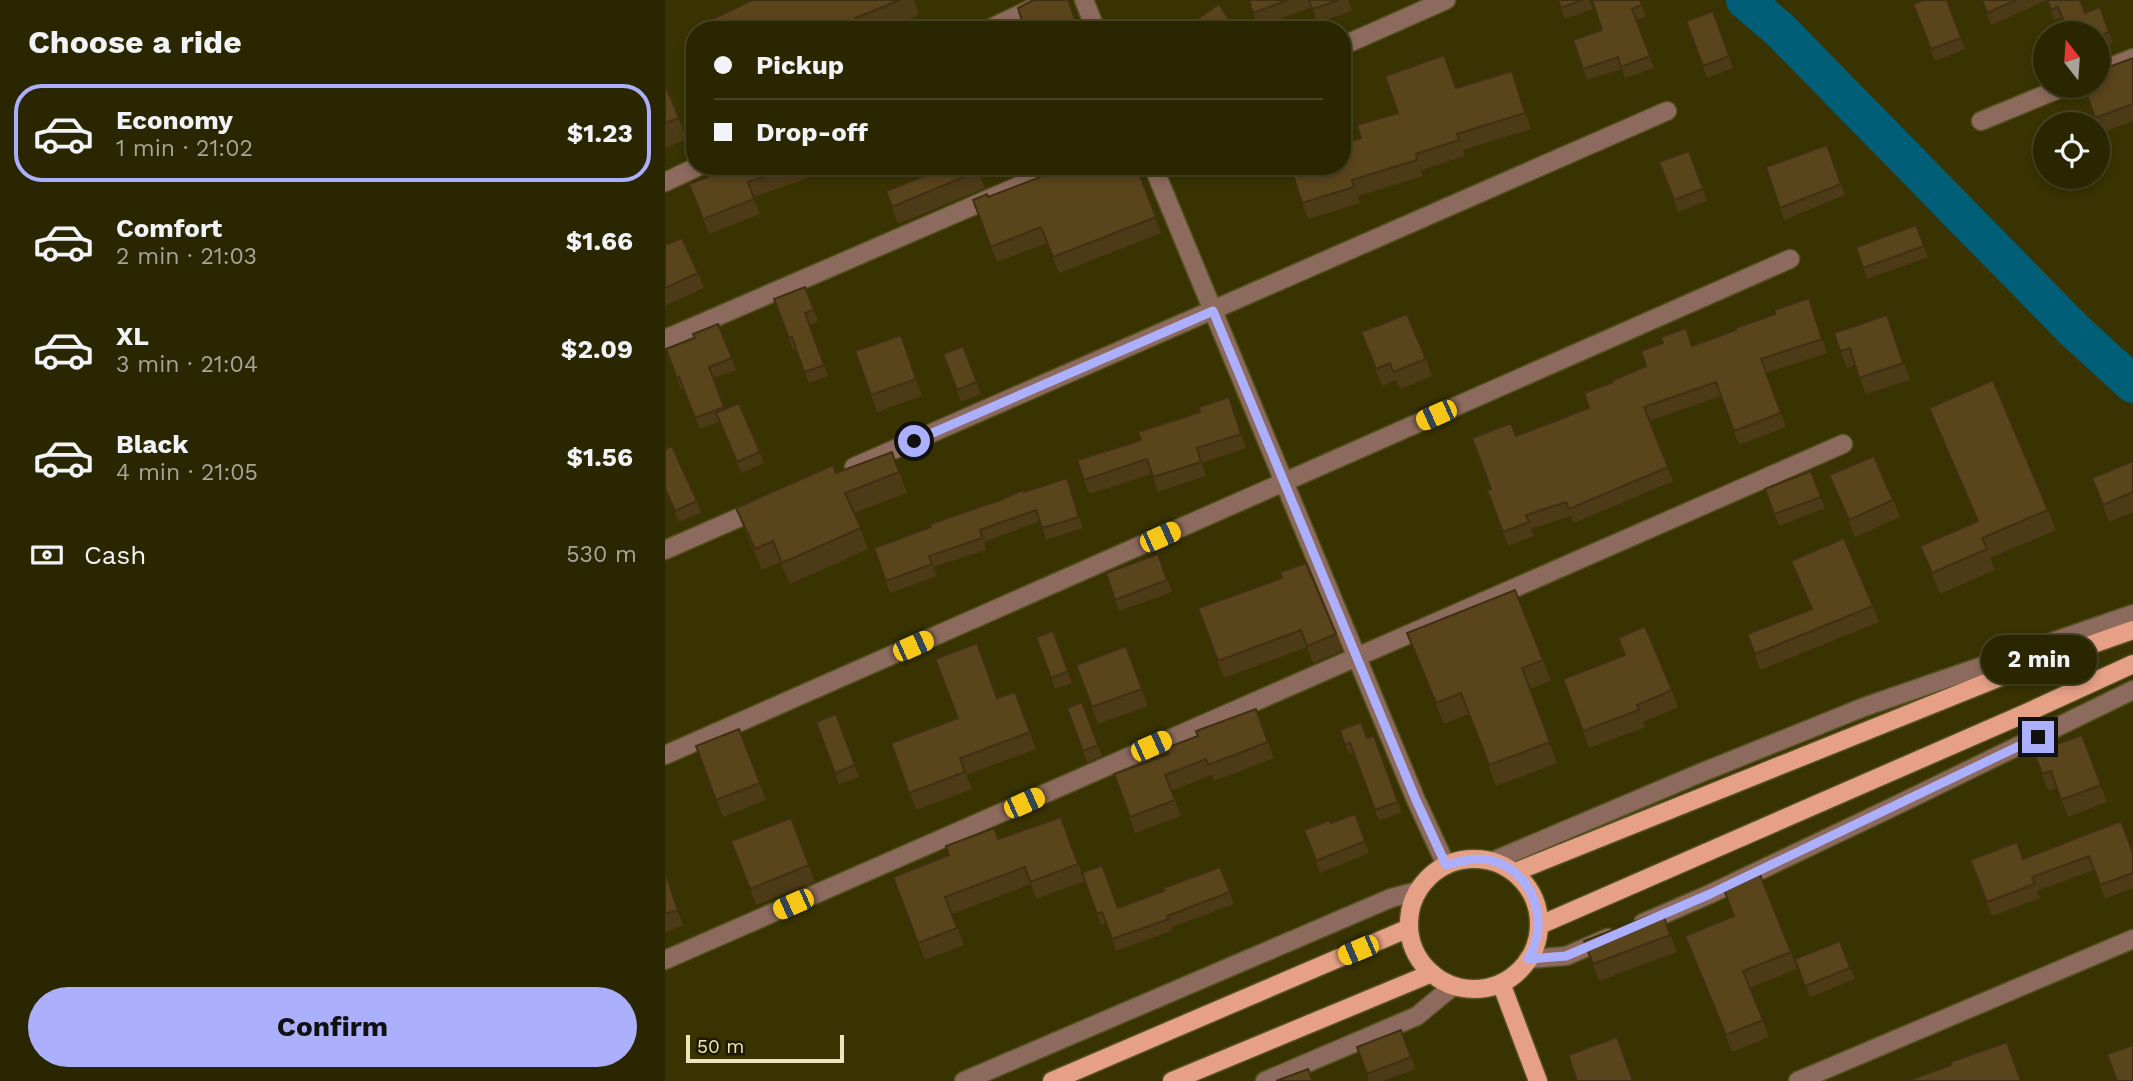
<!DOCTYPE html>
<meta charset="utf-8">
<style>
body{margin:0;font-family:"Work Sans",sans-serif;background:#332e0c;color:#f1f3f6;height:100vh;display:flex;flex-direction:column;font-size:26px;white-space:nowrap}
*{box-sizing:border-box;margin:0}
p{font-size:23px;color:#a6a599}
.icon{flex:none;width:38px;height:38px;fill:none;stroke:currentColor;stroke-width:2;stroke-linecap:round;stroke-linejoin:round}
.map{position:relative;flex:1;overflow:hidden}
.sheet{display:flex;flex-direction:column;background:#2b2602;width:665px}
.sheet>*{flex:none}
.guide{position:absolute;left:21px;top:21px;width:665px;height:154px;border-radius:28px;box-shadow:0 4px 10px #0003,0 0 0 2px #474324;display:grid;align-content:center;height:154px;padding:0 28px;background:#2b2602}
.needle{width:46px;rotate:343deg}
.buttons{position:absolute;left:1368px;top:21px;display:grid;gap:14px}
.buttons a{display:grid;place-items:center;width:77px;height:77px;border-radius:50%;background:#2b2602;box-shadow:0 4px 10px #0003,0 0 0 2px #474324;font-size:35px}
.scale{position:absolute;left:21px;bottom:18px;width:158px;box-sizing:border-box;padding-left:7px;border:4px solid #ebe6bd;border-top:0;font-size:19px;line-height:24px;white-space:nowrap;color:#ebe6bd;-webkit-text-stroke:5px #1e1a01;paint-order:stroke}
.end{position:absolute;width:32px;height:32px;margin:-16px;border:9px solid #acaffb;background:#111;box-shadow:0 0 0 4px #111}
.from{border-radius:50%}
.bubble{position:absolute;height:49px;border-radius:24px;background:#2b2602;box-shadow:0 4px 10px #0003,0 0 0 2px #474324;font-size:23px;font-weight:700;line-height:49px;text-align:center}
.car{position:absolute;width:21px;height:42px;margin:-21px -10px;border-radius:9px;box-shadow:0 0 5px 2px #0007;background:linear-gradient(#f5c518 24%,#345 0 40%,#f5c518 0 76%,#345 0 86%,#f5c518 0)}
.guide b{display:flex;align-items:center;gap:24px;height:66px;font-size:26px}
.guide b+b{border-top:2px solid #474324}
.guide i{width:18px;height:18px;background:#f1f3f6}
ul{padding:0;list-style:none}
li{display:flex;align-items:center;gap:21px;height:98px;margin:0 14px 10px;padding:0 14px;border:4px solid transparent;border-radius:28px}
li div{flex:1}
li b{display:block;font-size:26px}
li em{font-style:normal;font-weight:700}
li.active{border-color:#acaffb}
li>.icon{width:63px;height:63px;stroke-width:1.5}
h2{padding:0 28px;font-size:32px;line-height:84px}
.pay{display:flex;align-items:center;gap:18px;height:77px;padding:0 28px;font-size:26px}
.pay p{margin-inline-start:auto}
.action{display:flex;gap:14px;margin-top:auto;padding:14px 28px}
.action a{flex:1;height:80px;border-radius:42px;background:#acaffb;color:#111;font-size:28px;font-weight:700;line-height:80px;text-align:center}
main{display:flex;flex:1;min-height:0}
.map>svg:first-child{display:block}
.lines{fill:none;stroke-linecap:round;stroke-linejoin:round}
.river{stroke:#005f77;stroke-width:38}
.minor-casing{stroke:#555020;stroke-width:21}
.major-casing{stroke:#555020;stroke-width:21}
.minor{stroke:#8c6a5d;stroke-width:18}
.major{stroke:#e5a085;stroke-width:18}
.wall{fill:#4d3a17}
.building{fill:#5a441b;stroke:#3f3013;stroke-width:2}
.route{stroke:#acaffb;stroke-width:9}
</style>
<main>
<section class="sheet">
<h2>Choose a ride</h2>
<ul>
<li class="active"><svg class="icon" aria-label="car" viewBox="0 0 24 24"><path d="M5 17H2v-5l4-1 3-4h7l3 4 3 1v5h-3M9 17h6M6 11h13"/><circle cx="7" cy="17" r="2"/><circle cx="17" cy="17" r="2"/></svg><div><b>Economy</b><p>1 min · 21:02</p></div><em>$1.23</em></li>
<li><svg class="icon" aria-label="car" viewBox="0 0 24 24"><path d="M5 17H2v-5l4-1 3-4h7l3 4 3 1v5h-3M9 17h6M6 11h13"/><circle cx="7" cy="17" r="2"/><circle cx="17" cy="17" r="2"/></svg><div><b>Comfort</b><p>2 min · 21:03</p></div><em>$1.66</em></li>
<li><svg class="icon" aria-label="car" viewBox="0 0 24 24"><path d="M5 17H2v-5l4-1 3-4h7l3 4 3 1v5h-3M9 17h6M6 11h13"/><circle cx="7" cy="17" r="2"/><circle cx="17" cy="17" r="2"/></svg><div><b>XL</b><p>3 min · 21:04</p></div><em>$2.09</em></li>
<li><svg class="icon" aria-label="car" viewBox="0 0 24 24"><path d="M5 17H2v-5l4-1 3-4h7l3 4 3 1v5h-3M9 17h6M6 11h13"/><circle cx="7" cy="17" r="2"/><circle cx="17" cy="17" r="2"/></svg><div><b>Black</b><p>4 min · 21:05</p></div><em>$1.56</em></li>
</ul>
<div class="pay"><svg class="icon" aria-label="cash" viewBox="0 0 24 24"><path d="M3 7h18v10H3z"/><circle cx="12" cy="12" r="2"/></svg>Cash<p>530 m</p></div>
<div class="action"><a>Confirm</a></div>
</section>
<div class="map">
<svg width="1468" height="1081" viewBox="0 0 1468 1081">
<rect width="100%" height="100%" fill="#393302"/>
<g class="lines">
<!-- river -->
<path class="river" d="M1080 0 1114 29 1409 330 1468 384"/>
<defs>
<path id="minor" d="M419 0 431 30
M322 30 385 0
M677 46 781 0
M1433 72 1468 58
M1316 121 1401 86
M488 166 751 800 781 865
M0 182 34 166
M0 339 400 166
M189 467 1002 111
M0 550 96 508
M0 755 1125 259
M828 861 1033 774 1199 707 1468 614
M978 923 1045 894 1234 804 1468 690
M863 959 901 956 943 938
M0 960 1178 444
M299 1081 726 898 753 891
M600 1081 752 1016 788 986
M1133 1081 1468 939"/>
<path id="major" d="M744 924a65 65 0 1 1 130 0a65 65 0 1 1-130 0Z
M850 872 1343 674 1468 630
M875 925 1361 713 1468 664
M836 983 873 1081
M387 1081 744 928
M507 1081 767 973"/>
</defs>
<!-- minor casing -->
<use href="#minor" class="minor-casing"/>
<!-- major casing -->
<use href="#major" class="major-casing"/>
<!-- minor -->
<use href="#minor" class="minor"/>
<!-- major -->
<use href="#major" class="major"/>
</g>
<!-- wall -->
<path class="wall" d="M87 0H249L254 15 218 30H46Z
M584 0H683L687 11 652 23 647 7 593 27Z
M893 0H924L928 9 900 19Z
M975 0 981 17 971 20 989 68 960 78 957 69 922 80 908 40 937 30Z
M1282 0 1300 49 1270 61 1248 4Z
M1316 0H1380V1L1326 25Z
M1382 0 1420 13 1435 7 1448 43 1433 49V33L1397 18 1389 20Z
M1048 11 1068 68 1042 78 1021 21Z
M1468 58V121L1436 133 1419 86Z
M0 84 22 139 0 148Z
M852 87 866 129 798 150 800 156 756 170 758 176 693 196 695 203 643 219 637 203 733 113 791 88Z
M1162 145 1180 195 1119 220 1101 167Z
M1024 151 1042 201 1013 212 994 162Z
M39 166H145L149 176 88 197 95 214 44 234 24 184 43 177Z
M311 166 320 188 233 224 221 191Z
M471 166 496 233 394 273 382 243 332 262 308 200Z
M1251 225 1263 257 1202 279 1191 247Z
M0 245 33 273 39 288 0 306Z
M140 287 153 321 145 325 163 376 144 383 131 349 128 350 109 299Z
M1149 313 1162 353 1101 373 1121 427 1074 445 1056 396 984 421 1008 481 909 523 906 516 866 529 869 536 843 546 822 490 826 489 851 436 924 408 948 382 1028 345Z
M1222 315 1245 380 1201 394 1190 365 1182 368 1169 333Z
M53 324 71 370 48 378 60 409 95 452 99 463 76 473 54 422 35 429 18 388 16 389 1 349 30 338Z
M696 332 761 359 767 376 735 389 731 380 717 386Z
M236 335 257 396 212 412 190 351Z
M298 346 316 394 296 402 278 354Z
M1264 408 1383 510 1391 530 1325 558 1330 570 1275 594 1255 546 1312 521 1272 428Z
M570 411 581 448 537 463 541 476 493 492 487 474 424 494 412 460Z
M0 449 32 501 36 513 14 522 0 490Z
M227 452 242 493 189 513 203 549 125 584 115 562 97 570 79 529 71 508 171 473Z
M1468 461V512L1444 522 1427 478Z
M1146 471 1160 508 1114 526 1100 489Z
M1164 475 1228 500 1235 517 1190 537Z
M402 478 418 528 381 540 375 521 319 542 321 550 268 567 272 576 225 593 209 548 359 492Z
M493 554 507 592 454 611 441 573Z
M1126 561 1208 606 1214 622 1095 670 1082 634 1146 610Z
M533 608 671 634 677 651 648 663 642 647 559 678Z
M388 631 407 683 390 689 371 637Z
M742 633 878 660 886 681 865 689 892 763 831 786 804 714 779 724Z
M953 638 1007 690 1013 707 978 722 980 727 924 748 898 679 959 656Z
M461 646 483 706 433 724 411 665Z
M350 692 371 749 301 775 307 789 251 810 226 743 292 718 332 698Z
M417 702 437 756 422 763 402 708Z
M591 709 609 758 549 781 547 775 506 791 516 816 470 833 449 774 504 754 533 736Z
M171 714 194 777 174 784 151 722Z
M74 729 101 800 58 817 31 746Z
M675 730 702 738 709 736 737 812 714 821 689 753 684 755Z
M1417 735 1442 802 1403 817 1392 788 1383 791 1369 752Z
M690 814 704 853 655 873 639 830Z
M396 817 420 881 371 899 366 884 287 914 299 945 260 960 228 877Z
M126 818 150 882 91 905 66 841Z
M1468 853V888L1440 899 1429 870 1372 891 1375 898 1327 916 1310 874 1358 859Z
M555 867 569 904 507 927 508 930 451 951 441 923 436 925 417 873 453 908 499 891Z
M0 871 18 926 0 932Z
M1058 887 1126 952 1132 969 1085 988 1104 1037 1067 1052 1020 936 1069 917Z
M997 911 1012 952 934 981 919 941Z
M1175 941 1190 979 1145 997 1130 959Z
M736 1030 751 1069 718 1081H704L692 1047Z"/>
<!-- building -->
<path class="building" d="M87 0H235L190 18 191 21 177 30H46L43 21Z
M368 0H403L414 30H360L353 8Z
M584 0H623L588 13Z
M644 0H674L647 9Z
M893 0H917L896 8Z
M927 0H975L977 5 967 9 985 56 956 67 953 57 918 69 908 40 937 30Z
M1258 0H1282L1296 38 1266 49 1248 4Z
M1317 0H1351L1322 13Z
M1382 0H1415L1420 13 1435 7 1444 32 1433 37V33H1404L1393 7 1386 10Z
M554 4 571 30H516Z
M1048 11 1064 56 1038 66 1021 21Z
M779 55 791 88 847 71 860 113 792 134 794 140 751 154 752 160 687 180 689 187 637 203 625 166H677V144L696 138 692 125 733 113 720 76Z
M1468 58V104L1430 118 1419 86H1433V71Z
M0 84 14 118 0 123Z
M1162 145 1176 184 1115 208 1101 167Z
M1024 151 1038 189 1009 200 994 162Z
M39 166H130L83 182 89 199 38 219 24 184 43 177Z
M284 166H311L313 171 227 207 221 191Z
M404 166H471L491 217 388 257 376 227 326 247 308 200 322 194 323 197Z
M1251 225 1259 246 1198 268 1191 247Z
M17 238 33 273 0 288V245Z
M140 287 149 310 140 313 159 365 139 372 127 337 124 338 109 299Z
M1144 298 1157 339 1096 359 1116 413 1069 431 1051 382 979 407 1003 467 904 509 901 502 861 515 864 522 838 532 822 490 826 489 807 438 846 423 851 436 924 408 919 393 948 382V380L981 366 976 351 998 343 996 337 1021 328 1027 346 1071 330 1070 328 1110 314 1109 310Z
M742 314 761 359 728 372 725 363 711 369 696 332Z
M1222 315 1238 363 1194 378 1185 348 1175 351 1169 333Z
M53 324 67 358 44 367 59 407 30 418 14 377 12 378 1 349 30 338 28 334Z
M236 335 251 379 206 395 190 351Z
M298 346 312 382 292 390 278 354Z
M1328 380 1383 510 1317 538 1322 549 1267 573 1255 546 1313 521 1264 408Z
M564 397 576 434 532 448 536 462 488 477 482 459 419 480 412 460 476 440 473 432 535 412 534 407Z
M74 403 95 452 72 462 51 413Z
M7 446 32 501 10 511 0 489V449Z
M227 452 234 472 180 493 196 528 117 563 108 541 90 549 71 508 168 465 171 473Z
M1209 456 1228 500 1184 520 1164 475Z
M1468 461V492L1438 505 1427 478Z
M1146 471 1156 497 1109 514 1100 489Z
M402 478 414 517 377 528 371 510 315 530 317 538 264 556 267 564 221 581 209 548 266 527 265 524 335 500 358 490 359 492Z
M1179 538 1208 606 1090 654 1082 634 1147 609 1126 561Z
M493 554 502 580 450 600 441 573Z
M641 563 671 634 642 646 636 630 553 661 533 608 617 578 615 572Z
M850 590 878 660 857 668 885 742 824 765 796 693 771 703 742 633Z
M980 626 1007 690 972 705 974 710 918 731 898 679 960 655 953 638Z
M388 631 403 671 386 678 371 637Z
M312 643 332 698 350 692 365 732 295 758 300 772 244 793 226 743 293 718 270 659Z
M461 646 477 689 427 707 411 665Z
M417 702 433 745 418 751 402 708Z
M591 709 603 742 543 765 541 759 500 775 510 800 465 817 449 774 504 754 501 748 533 736 531 731Z
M171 714 190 765 170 773 151 722Z
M696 722 702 738 709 736 733 802 710 810 685 743 680 745 675 730Z
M74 729 95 783 51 800 31 746Z
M1417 735 1436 785 1396 800 1386 771 1377 774 1369 752Z
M690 814 700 841 651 861 639 830 665 820 666 823Z
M396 817 413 864 365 882 360 867 280 897 292 928 253 943 228 877 284 855 281 846 329 828 333 839Z
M126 818 144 865 85 889 66 841Z
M1456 821 1468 853V873L1435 885 1424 856 1367 877 1370 884 1322 902 1305 860 1352 842 1358 859Z
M437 865 453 908 499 891 498 888 555 867 565 892 502 916 504 919 447 939 437 912 432 914 417 873Z
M0 872 13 910 0 914Z
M1094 872 1126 952 1078 971 1098 1020 1061 1035 1020 936 1069 916 1058 887Z
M997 911 1005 935 928 964 919 941Z
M1175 941 1185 968 1140 986 1130 959Z
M736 1030 746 1057 702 1074 692 1047Z
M952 1037 968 1081H912L903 1055Z
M1342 1042 1356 1081H1242L1286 1065 1285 1062Z
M1468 1045V1081H1452L1442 1054Z
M643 1069 648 1081H611Z"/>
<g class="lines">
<!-- route -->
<path class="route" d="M249 441 548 311 751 800 781 865C796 861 813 856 829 861 870 874 885 924 863 959L901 956 1045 894 1373 737"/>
</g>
</svg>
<div class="buttons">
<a><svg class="needle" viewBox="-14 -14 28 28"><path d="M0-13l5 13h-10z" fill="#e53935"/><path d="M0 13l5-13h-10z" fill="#a6a599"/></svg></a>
<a><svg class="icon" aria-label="locate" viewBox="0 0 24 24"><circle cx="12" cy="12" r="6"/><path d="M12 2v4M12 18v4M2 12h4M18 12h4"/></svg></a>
</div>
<div class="scale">50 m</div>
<i class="end from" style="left:249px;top:441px"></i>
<i class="end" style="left:1373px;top:737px"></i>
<div class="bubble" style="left:1316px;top:635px;width:116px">2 min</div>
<i class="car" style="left:771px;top:415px;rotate:246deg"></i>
<i class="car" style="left:495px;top:537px;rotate:66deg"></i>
<i class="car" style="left:248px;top:646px;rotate:66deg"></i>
<i class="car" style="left:486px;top:746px;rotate:66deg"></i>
<i class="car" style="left:359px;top:803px;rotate:66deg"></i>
<i class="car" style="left:128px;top:904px;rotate:246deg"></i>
<i class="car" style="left:693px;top:950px;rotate:247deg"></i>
<div class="guide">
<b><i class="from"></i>Pickup</b>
<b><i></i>Drop-off</b>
</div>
</div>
</main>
